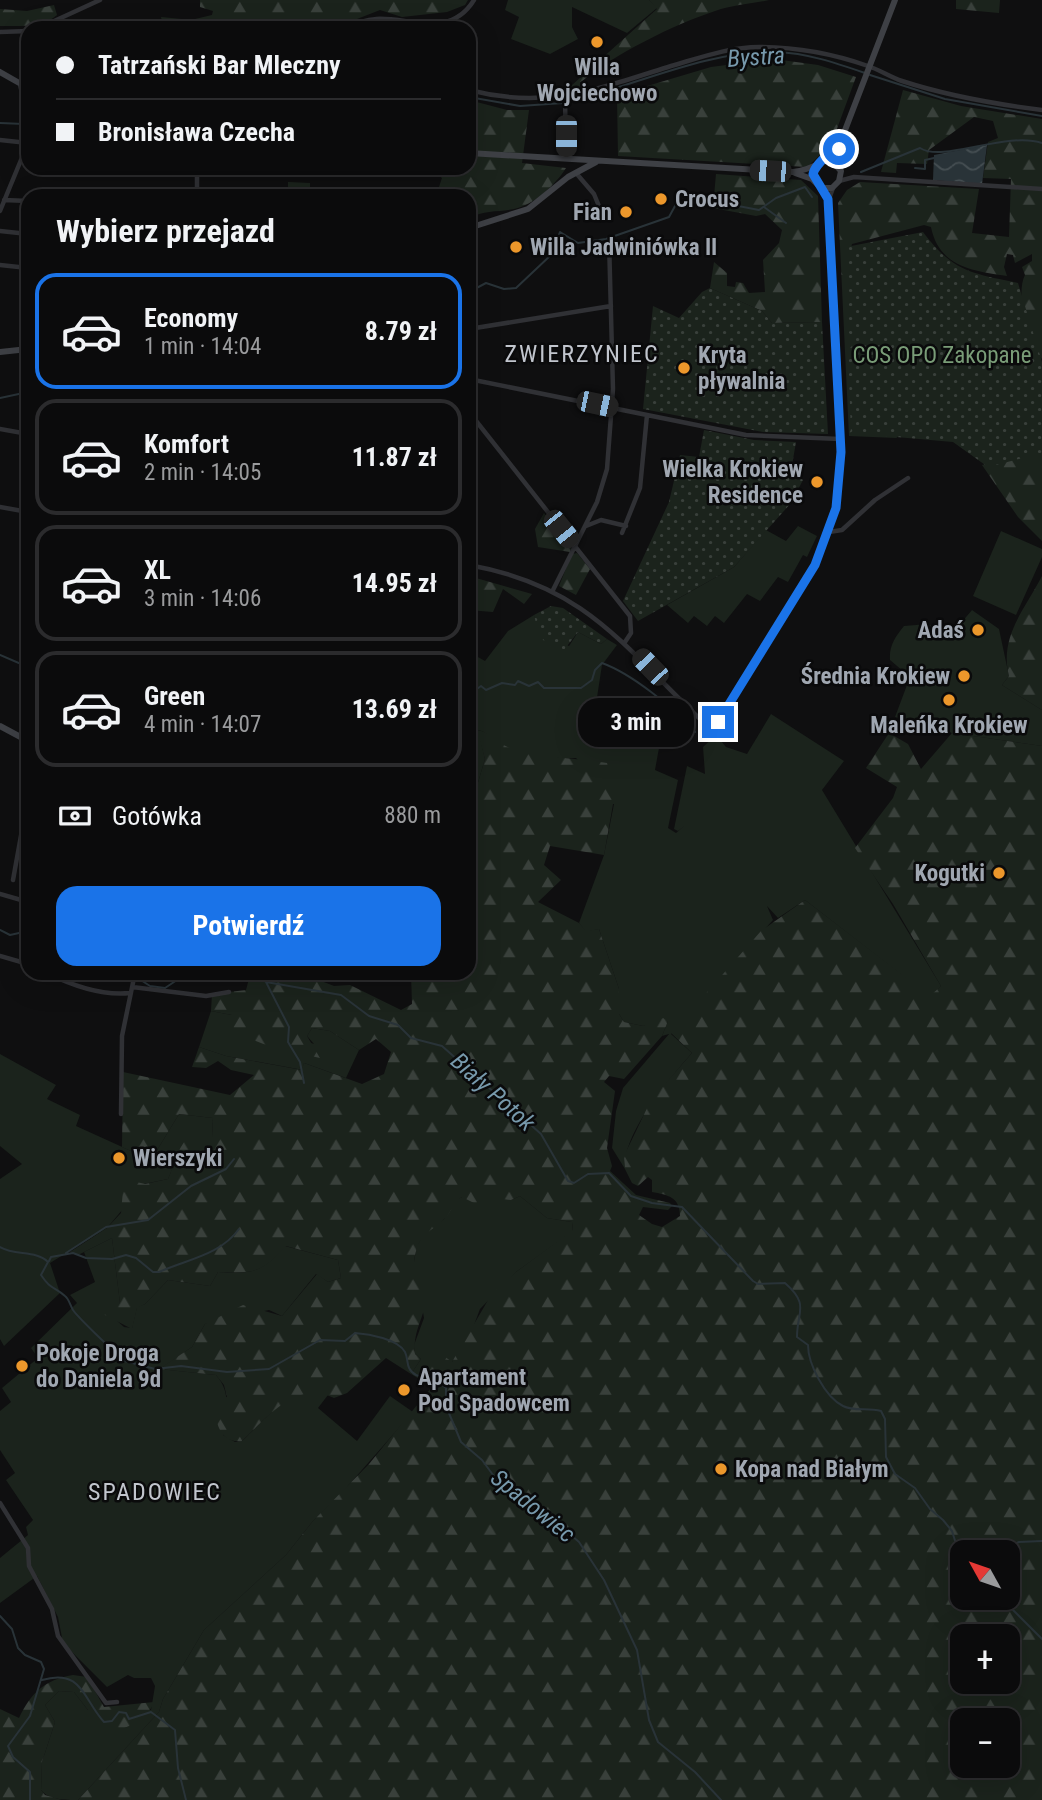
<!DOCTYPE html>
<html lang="pl">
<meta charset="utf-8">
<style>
body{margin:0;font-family:"Roboto Condensed",sans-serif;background:#19191a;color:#f1f3f6;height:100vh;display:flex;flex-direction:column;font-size:26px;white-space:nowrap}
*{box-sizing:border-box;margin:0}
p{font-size:23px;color:#9a9b9d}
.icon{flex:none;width:38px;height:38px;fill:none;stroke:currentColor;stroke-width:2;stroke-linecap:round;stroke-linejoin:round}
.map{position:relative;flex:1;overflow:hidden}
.panel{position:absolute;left:21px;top:189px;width:455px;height:791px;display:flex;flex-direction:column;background:#0b0b0c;border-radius:21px;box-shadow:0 7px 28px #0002,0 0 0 2px #2b2b2d}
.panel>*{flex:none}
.hud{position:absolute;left:21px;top:21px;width:455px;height:154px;border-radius:21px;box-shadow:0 7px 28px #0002,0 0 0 2px #2b2b2d;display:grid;align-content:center;height:154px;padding:0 35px;background:#0b0b0c}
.needle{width:46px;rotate:310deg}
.controls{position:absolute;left:950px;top:1540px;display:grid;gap:14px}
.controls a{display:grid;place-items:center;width:70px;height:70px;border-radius:14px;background:#0b0b0c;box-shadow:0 7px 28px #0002,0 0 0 2px #2b2b2d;font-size:35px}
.end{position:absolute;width:32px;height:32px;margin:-16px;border:9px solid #1a73e8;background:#fff;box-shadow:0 0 0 4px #fff}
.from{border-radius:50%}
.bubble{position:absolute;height:49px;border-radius:21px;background:#0b0b0c;box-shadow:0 7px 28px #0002,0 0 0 2px #2b2b2d;font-size:23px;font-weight:700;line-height:49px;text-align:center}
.car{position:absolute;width:21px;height:42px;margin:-21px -10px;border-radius:9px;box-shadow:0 0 5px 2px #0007;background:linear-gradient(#222 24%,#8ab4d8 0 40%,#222 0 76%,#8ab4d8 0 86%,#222 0)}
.hud b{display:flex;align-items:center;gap:24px;height:66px;font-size:26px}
.hud b+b{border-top:2px solid #2b2b2d}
.hud i{width:18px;height:18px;background:#f1f3f6}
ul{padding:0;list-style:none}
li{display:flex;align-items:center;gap:21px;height:116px;margin:0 14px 10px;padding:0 21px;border:4px solid #2b2b2d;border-radius:21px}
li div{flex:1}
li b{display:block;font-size:26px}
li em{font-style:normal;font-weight:700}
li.on{border-color:#1a73e8}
li>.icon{width:63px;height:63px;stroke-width:1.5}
h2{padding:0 35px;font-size:32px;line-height:84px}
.pay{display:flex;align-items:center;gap:18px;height:77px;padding:0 35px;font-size:26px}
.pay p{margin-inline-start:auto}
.primary-button{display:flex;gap:14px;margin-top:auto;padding:14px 35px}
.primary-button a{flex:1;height:80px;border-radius:21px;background:#1a73e8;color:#fff;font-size:28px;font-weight:700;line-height:80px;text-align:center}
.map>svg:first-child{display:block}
.grass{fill:#1b231c}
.forest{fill:url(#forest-firs);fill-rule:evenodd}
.park{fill:url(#park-dots)}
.water{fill:url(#water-waves)}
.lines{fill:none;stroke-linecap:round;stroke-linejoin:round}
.stream{stroke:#293338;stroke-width:2}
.street{stroke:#303135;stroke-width:4.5}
.secondary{stroke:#3e4045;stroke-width:6}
.route{stroke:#1a73e8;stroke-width:9}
.poi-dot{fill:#ec972b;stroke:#0a0a0b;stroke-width:2.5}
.labels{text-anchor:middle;stroke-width:5;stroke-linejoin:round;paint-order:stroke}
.poi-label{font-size:23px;font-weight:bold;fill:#a0a7b1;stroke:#0a0a0b;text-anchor:start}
.park-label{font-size:23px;fill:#799c77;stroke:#0a0a0b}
.water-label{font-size:24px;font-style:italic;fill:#7799ac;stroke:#0a0a0b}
.neighbourhood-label{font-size:24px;letter-spacing:2px;fill:#c1c5cd;stroke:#0a0a0b}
</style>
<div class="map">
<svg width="1042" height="1800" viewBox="0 0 1042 1800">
<defs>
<pattern id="forest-firs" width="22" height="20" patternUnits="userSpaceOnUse" patternTransform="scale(1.75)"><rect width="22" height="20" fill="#1b231c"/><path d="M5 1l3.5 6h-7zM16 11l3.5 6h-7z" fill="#39403b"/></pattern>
<pattern id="park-dots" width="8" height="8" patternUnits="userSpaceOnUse" patternTransform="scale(1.75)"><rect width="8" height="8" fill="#1b231c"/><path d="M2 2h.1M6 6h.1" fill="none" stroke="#39403b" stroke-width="1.8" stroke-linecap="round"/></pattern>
<pattern id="water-waves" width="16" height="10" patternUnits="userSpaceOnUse" patternTransform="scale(1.75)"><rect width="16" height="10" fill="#293338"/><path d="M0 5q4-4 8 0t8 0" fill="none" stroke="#454e52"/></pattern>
</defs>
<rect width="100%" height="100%" fill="#0f0f10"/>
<!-- grass -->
<path class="grass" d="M508 0H649L657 8 627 33 572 7V27L578 39 550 54 511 39 519 17 505 10Z
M798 526 817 536 807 557 803 555 788 582 778 577 760 601 747 594 724 623 715 616 707 626 694 616 688 623 667 605 734 567 766 530 786 541Z
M1001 531 1042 549V557L1016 615 973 596Z
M972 610 999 629 1009 676 1002 685 1042 710V746L952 733 895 717 910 677 890 660C889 646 895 637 904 626L928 624 958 640 962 635 961 623Z
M534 615 541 633 569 646 578 632 601 644 607 639 617 645 602 665 596 704 634 712 630 733 659 748 655 770 678 780 668 828 676 833 684 826 678 831 674 829 687 766 705 774 703 747 716 735 726 747 747 754 771 714 844 761 822 790 941 986 930 997 805 900 778 918 767 906 773 920 671 1034 692 1053C670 1078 622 1134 625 1169L612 1148 616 1111 623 1088 669 1034 662 1036 668 1021 643 1026 624 1022 619 1014V989L599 929 586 932 579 923 604 855 614 804H617L576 758C552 759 522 756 500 745 491 740 488 732 478 730L485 759 469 813V652L485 661 508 631Z
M211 1011 232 1015 314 1044 307 1036 312 1028 330 1031 359 1050 346 1078 304 1063 303 1070 226 1056 199 1047Z
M0 1054 56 1085 47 1099 80 1115 76 1126 151 1160 179 1114 213 1118 212 1139 175 1153V1163L168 1179 144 1184 107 1228 50 1263 60 1293 4 1346 0 1339V1179L22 1164 0 1146Z
M496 1196 511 1200 520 1196 547 1218 572 1222 573 1231 516 1272 480 1309 470 1336 452 1362 420 1374 421 1380 411 1374 421 1359 415 1354 414 1345 424 1318 414 1261 417 1246 424 1233 444 1219 453 1201 462 1197Z
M112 1238 120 1303 115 1319 124 1327 132 1328 137 1307 145 1304 168 1280 210 1286 218 1272C253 1274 261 1273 285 1246L338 1260 341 1278 328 1282 316 1274 282 1316 269 1310 205 1324 192 1347 160 1369 216 1375C232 1393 226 1412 223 1435L235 1442 242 1441C264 1421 295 1379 328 1395L318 1408 357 1441 390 1396 413 1412 339 1496 313 1521 286 1555 204 1630 163 1699 159 1712 78 1800C65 1800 49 1800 41 1790L42 1762 55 1722 45 1705 59 1691 74 1692 88 1710H151L155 1686 151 1678H134L128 1675 107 1687 63 1643 58 1617 37 1576 0 1603V1558L28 1535 26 1527 33 1520 6 1480 15 1473 0 1450V1411L11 1402 2 1388 38 1358 31 1348 77 1303 70 1295 95 1282 84 1252Z"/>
<!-- forest -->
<path class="forest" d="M200 0H468L465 5 447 12 402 17 380 10 339 26 332 21 315 28H164L161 17 191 20 212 15 213 11 200 7Z
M649 0H769C752 4 732 5 715 11 675 24 612 55 580 83L581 90 570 92 571 86 657 9Z
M956 0H1000L999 13 956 9Z
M54 5 57 15C43 28 19 26 0 26V9L27 11Z
M774 59 818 65 856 77 831 145 807 167 618 156 617 95 711 67Z
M903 90 961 106 1042 119V359C1028 344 1015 294 1025 275L1022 267 1032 261V254L1015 263 1013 255 1007 254 1004 267 1007 276C973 271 939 267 931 227L924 225 852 244C832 309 874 378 897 438L849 436 838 203 847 190 860 182 979 189 972 233 1009 237 1011 179 983 178 988 142 998 138 993 121 974 117 929 150 927 164 897 163 896 173 881 172Z
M469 100 507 110H529L522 163 566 168C556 184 534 205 514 209 498 212 484 210 469 218V196H436L442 178 432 170 424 168H469Z
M716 174 801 180 818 196 822 322 772 323 762 311 710 288 714 262 727 273V286L735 287 736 282 743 283 749 293 765 292 763 260 779 243 782 230 765 214 756 216 713 208Z
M288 182 310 183V196H288Z
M1042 415V541L1018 517 982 465 1038 451Z
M544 513 571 548 570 552 538 547 535 529Z
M577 553 590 569 576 595 559 586 572 554Z
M469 576 532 594 524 604 503 589 493 612 469 610Z
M1042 576V710L1002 685 1009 676C999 637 1025 609 1042 576Z
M477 730C491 732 500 746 515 750 546 758 576 758 607 763L618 804H613L604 855 550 846 544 865 561 880 538 902 579 923 586 931 599 929 619 989V1014L624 1022 643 1026 663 1018 668 1021 662 1036 624 1079 609 1076 604 1082 615 1091 607 1148 612 1166 610 1171 636 1195 670 1203 672 1206 668 1210 643 1207 639 1215 652 1224 662 1227 680 1216C680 1197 668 1195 652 1192V1180L648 1177 638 1186 632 1183 625 1169 624 1156 651 1100 692 1053 671 1033 761 931 805 900 930 996 941 986 893 904 855 848 893 798 897 787 866 768 889 733 908 744 921 769 952 733 1042 746V1800H78L159 1712 163 1699 204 1630 286 1555 313 1521 369 1464 431 1388 421 1380 420 1374 440 1353 452 1362 491 1295 516 1272 573 1230 572 1222 547 1218 520 1196 511 1200 487 1197 478 1205 462 1197C452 1202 453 1210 445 1218 427 1236 419 1232 414 1261 443 1304 411 1318 415 1354L421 1359 411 1374 386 1358 347 1393 334 1398C295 1380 268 1417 242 1441 217 1444 215 1417 214 1399L227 1397 224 1385 216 1375 159 1369 192 1347 205 1324 243 1305 282 1316 317 1274 328 1282 341 1278 338 1260 286 1246C262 1273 253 1274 218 1272L210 1286 168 1280 145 1304 137 1308 132 1329 103 1314 120 1303 112 1238 78 1255 70 1252 107 1228 121 1213 124 1179 145 1184 168 1179C175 1163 176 1152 187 1138H212L213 1118 179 1114 151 1160 122 1147 123 1072 230 1095 254 1075 231 1070 218 1061 206 1068 192 1067 199 1047 226 1056 302 1070 304 1063 362 1084 384 1074 391 1052 376 1039 359 1050 330 1031 312 1028 307 1036 320 1058 271 1047 228 1030 232 1015 211 1011 212 994 246 990 249 979 233 973H318L321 981 334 986 350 985 401 1010 412 1004 411 973H469V813L485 759ZM962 1552H1008V1598H962ZM962 1636H1008V1682H962ZM962 1720H1008V1766H962Z
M73 1675 87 1677 104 1707 154 1702C148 1719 129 1726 113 1733L91 1722 88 1710 74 1692 59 1691 45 1705 55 1722 42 1762 41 1790 45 1795 62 1800H0V1709L19 1718C31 1693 44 1680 73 1675Z"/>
<!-- park -->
<path class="park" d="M923 232C953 272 971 273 1018 283L1042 362V453L988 467 953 442 851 433 848 350 852 346 851 336 846 328V247Z
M710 288 762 311 772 323 822 322 828 434 763 432 643 409 653 306 679 318 702 292Z
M704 430 754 440 796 442 791 471 803 480 791 503 734 567 638 621 623 601 669 502 680 455 699 457Z
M551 606 563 608 607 639 601 644 578 632 564 650C542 647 539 635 534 615Z"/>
<!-- water -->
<path class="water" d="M987 145 982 184 933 180 934 155Z"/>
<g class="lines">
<!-- stream -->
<path class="stream" d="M870 75 945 99 1042 116
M469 97 520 106 563 103
M568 102C634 86 708 50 776 52 807 53 836 63 865 73
M0 123 24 124
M915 168 925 169V160L934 158
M861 172 920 148C943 163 1006 131 1042 143
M764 207 786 223
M469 292 486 283 504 289 516 288 551 255 560 232 578 243 606 239 669 217 681 195 759 210 776 198 805 187 812 197
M0 398 28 392
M0 655 28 667
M469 688 474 691 481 686 486 690 502 683 515 685 518 681 529 686 538 682 544 688H581L592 680 595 670 602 663C632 674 673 707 695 732
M0 930 10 935 28 931
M130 973 150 986 165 988 177 980V973
M253 973 266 982 341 995 369 1016 398 1025 411 1038 442 1046 541 1134 568 1181 574 1183 588 1174 609 1173 631 1196 652 1203 682 1207 753 1281 758 1284 785 1283C810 1305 797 1311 797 1337L808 1345C808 1364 825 1397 843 1406 854 1412 868 1407 881 1411L885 1419 886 1457 895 1474 915 1488 930 1509 943 1520 952 1531 957 1547 967 1552
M266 982 289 1027 288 1042 300 1062 304 1083
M0 1247C15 1256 36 1250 48 1262L41 1275C51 1290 54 1286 65 1296 69 1299 70 1305 73 1310 77 1316 114 1353 120 1355L121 1360 155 1369 181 1366 227 1372 269 1369 320 1340 345 1341 355 1333C369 1334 398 1339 405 1352 409 1360 405 1369 416 1375 430 1381 432 1376 446 1388V1406L461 1442 482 1460 499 1483 547 1514 579 1542 604 1580 637 1650 649 1720 658 1742 695 1772 721 1800
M66 1253 106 1227 148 1220 191 1186 226 1169 234 1159
M49 1261 51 1257 73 1253 86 1258 112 1259 126 1255 136 1258 153 1272H159C188 1259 220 1255 239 1229
M982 1552 987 1546
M997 1552 1019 1542 1042 1541
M1001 1598 1042 1639
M0 1616 12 1629 18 1648 25 1655 41 1662 44 1669 30 1716 8 1746 13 1757 30 1772V1800
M42 1680C82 1668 83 1699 104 1722L112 1721 119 1712 126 1713 129 1719 151 1712 175 1730 178 1768 186 1800"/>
<!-- street -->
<path class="street" d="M39 28 100 0
M350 28C387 0 443 50 474 0
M0 32 28 31
M21 84 28 82
M469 90C546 110 598 89 671 66 699 58 729 47 759 47 795 47 834 54 868 66 880 70 890 77 902 81 948 96 994 104 1042 110
M565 96 566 158
M0 140 28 143
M576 173 594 194 603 216
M839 181 854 177 1042 189
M197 196V168
M4 200 28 201
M0 211 28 143
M0 231 28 234
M0 265 28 268
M469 329 611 306
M469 379 746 435 840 439
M469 412 630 616 631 633 625 642
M0 429 28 434
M0 507 28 512
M586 526 601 520 626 526
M829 532 842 530 875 500 908 478
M622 533 640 488 647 415
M469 565C586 586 623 646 702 721L714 723 723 717 817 561 837 503 841 460 829 199 833 188
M552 592 597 502 607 469 613 389 609 240
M13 880 28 797
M0 894 28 902
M0 956 28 964
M47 973C73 986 101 996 130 993
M132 987 206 996 229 992
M121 1114 122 1036 135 973
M0 1503 28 1548 29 1566 52 1609 58 1636 106 1703 117 1702"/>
<!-- secondary -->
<path class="secondary" d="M0 72 21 84 28 126
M469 153 793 172C816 169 830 158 842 138
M838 166 842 138 895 0
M795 173 812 179 821 188H832L839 181 841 171 834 163 825 161
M469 228 528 209 568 177 596 162
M0 352 28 349
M0 726 28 741"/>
</g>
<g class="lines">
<!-- route -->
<path class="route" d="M718 722 815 565 836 508 841 452 828 199 813 174C815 163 834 151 842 138L839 149"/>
</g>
<!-- markers -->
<g class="poi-dot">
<circle cx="597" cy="42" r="7"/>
<circle cx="661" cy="199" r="7"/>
<circle cx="626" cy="212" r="7"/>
<circle cx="516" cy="247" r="7"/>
<circle cx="684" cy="368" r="7"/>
<circle cx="817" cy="482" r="7"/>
<circle cx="978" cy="630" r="7"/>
<circle cx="964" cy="676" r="7"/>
<circle cx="949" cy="700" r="7"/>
<circle cx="999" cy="873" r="7"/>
<circle cx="119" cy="1158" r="7"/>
<circle cx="22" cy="1366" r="7"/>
<circle cx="404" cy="1390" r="7"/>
<circle cx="721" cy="1469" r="7"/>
</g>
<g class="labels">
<!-- poi labels -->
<g class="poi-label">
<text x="597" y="75" text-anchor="middle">Willa<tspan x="597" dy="26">Wojciechowo</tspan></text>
<text x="675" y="207">Crocus</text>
<text x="612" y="220" text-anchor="end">Fian</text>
<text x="530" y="255">Willa Jadwiniówka II</text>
<text x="698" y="363">Kryta<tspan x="698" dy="26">pływalnia</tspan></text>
<text x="803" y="477" text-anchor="end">Wielka Krokiew<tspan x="803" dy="26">Residence</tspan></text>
<text x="964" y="638" text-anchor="end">Adaś</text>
<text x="950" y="684" text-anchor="end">Średnia Krokiew</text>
<text x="949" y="733" text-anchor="middle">Maleńka Krokiew</text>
<text x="985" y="881" text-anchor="end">Kogutki</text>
<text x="133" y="1166">Wierszyki</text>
<text x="36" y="1361">Pokoje Droga<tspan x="36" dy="26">do Daniela 9d</tspan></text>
<text x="418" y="1385">Apartament<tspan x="418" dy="26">Pod Spadowcem</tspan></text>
<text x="735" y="1477">Kopa nad Białym</text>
</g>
<!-- park labels -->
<g class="park-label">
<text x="942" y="363">COS OPO Zakopane</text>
</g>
<!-- water labels -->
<g class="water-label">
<text transform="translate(756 57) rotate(-4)" y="8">Bystra</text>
<text transform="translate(493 1092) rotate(42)" y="8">Biały Potok</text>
<text transform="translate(533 1506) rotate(39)" y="8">Spadowiec</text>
</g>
<!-- neighbourhood labels -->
<g class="neighbourhood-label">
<text x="582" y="362">ZWIERZYNIEC</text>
<text x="155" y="1500">SPADOWIEC</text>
</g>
</g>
</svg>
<div class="controls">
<a><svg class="needle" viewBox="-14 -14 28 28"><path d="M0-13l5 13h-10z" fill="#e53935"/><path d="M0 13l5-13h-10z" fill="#9a9b9d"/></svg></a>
<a>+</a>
<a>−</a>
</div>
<i class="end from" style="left:839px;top:149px"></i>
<i class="end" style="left:718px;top:722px"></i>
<div class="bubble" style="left:578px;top:698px;width:116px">3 min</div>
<i class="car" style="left:566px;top:136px;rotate:180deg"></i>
<i class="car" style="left:770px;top:171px;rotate:273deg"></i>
<i class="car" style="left:597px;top:404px;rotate:102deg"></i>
<i class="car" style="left:561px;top:529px;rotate:141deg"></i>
<i class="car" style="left:650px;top:667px;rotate:316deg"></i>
<div class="hud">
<b><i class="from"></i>Tatrzański Bar Mleczny</b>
<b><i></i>Bronisława Czecha</b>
</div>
<section class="panel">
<h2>Wybierz przejazd</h2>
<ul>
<li class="on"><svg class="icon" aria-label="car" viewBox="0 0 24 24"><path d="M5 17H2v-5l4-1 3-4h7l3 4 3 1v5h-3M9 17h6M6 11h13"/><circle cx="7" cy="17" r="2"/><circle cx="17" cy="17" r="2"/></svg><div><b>Economy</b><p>1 min · 14:04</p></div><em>8.79 zł</em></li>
<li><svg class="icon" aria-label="car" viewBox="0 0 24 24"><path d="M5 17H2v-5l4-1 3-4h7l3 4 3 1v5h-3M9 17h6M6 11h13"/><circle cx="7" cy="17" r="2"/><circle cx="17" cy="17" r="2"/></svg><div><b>Komfort</b><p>2 min · 14:05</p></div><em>11.87 zł</em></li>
<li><svg class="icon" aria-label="car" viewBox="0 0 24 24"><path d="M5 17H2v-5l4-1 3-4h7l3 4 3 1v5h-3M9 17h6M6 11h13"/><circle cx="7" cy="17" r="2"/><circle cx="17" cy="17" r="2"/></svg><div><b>XL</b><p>3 min · 14:06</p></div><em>14.95 zł</em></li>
<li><svg class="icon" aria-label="car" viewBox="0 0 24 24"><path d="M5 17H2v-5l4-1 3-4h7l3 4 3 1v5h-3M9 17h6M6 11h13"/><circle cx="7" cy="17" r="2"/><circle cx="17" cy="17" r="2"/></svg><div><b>Green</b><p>4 min · 14:07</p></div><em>13.69 zł</em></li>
</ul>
<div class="pay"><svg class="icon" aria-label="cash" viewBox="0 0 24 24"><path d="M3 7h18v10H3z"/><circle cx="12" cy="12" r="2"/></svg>Gotówka<p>880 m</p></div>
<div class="primary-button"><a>Potwierdź</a></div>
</section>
</div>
